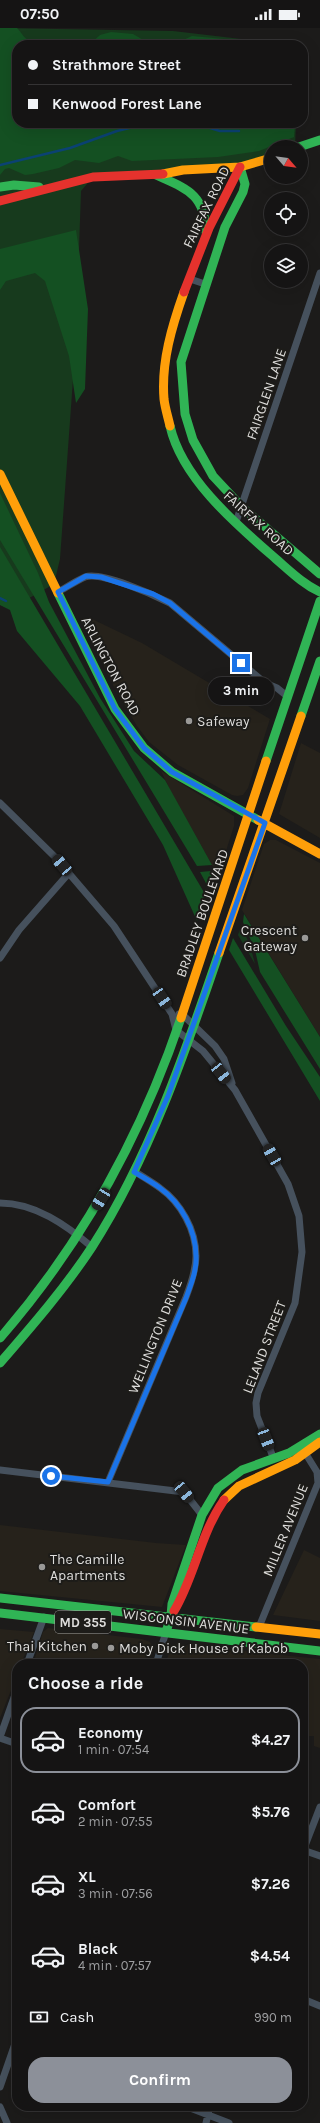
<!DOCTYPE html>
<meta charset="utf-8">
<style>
body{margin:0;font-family:Karla,sans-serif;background:#222122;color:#f1f3f6;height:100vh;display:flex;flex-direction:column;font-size:15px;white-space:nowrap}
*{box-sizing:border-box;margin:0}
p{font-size:13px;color:#9d9ea0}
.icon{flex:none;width:22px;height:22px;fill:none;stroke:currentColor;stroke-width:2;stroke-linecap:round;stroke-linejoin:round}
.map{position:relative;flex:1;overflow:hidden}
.drawer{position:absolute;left:12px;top:1631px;width:296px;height:452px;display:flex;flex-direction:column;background:#151414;border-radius:16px;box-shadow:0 4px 16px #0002,0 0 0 1px #343334}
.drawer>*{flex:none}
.hud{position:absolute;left:12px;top:12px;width:296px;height:88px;border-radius:16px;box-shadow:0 4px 16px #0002,0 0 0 1px #343334;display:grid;align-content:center;height:88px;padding:0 16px;background:#151414}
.needle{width:26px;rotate:118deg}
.controls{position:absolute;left:264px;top:112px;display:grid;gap:8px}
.controls a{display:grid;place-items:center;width:44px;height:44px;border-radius:50%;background:#151414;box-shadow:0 4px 16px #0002,0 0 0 1px #343334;font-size:20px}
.end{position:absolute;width:18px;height:18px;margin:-9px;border:5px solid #1a73e8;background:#fff;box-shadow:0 0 0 2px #fff}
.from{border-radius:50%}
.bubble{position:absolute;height:28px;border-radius:14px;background:#151414;box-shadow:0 4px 16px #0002,0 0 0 1px #343334;font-size:13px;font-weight:700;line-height:28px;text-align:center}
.car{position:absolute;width:12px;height:24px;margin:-12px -6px;border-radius:5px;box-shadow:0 0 3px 1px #0007;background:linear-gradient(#222 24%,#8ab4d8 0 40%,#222 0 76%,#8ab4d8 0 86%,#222 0)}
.hud b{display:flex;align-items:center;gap:14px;height:38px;font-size:15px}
.hud b+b{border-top:1px solid #343334}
.hud i{width:10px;height:10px;background:#f1f3f6}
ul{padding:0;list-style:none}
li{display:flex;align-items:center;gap:12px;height:66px;margin:0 8px 6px;padding:0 8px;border:2px solid transparent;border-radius:16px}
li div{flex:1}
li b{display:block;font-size:15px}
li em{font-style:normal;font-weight:700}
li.active{border-color:#8c9099}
li>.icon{width:36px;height:36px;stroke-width:1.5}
h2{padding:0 16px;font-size:18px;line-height:48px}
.pay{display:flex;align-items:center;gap:10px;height:44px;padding:0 16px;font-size:15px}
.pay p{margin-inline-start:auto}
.primary-button{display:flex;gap:8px;margin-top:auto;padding:8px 16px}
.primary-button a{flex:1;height:46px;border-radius:16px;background:#8c9099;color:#fff;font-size:16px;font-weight:700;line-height:46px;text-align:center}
.status{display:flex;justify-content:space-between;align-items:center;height:28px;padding:0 20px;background:#151414;direction:ltr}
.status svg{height:11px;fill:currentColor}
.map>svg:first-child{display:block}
.built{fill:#26221b}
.green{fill:#173a1d}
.forest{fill:#145022}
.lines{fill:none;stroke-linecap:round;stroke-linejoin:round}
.stream{stroke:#0b4273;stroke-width:2.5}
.street{stroke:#46515d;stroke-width:7}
.fast{stroke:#30b455;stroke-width:9}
.slow{stroke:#ff9f0a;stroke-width:9}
.jam{stroke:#e5322d;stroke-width:9}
.route{stroke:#1a73e8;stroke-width:5}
.poi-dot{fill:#9a9997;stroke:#1d1c19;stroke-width:1.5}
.labels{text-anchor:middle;stroke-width:4;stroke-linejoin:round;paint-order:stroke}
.shield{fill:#1d1c19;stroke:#a4a3a1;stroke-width:1}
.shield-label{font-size:13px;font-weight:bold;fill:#dedddb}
.street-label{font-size:14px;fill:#dedddb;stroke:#1d1c19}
.poi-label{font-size:14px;fill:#dedddb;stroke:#1d1c19;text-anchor:start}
</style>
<div class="status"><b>07:50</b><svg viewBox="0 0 49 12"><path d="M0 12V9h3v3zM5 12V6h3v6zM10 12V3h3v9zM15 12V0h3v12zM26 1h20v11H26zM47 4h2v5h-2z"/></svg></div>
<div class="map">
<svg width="320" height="2095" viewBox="0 0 320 2095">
<rect width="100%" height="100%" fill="#1c1b1a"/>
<!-- built -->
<path class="built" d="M92 591 142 615 270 691 248 760 243 767 237 768 232 767 178 737 149 714 137 698 114 659 82 594Z
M301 715 320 725V810L279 786Z
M161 743 234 788V798L218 848 170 762Z
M270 812H276L320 835V1009L242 882 264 816Z
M0 1497 156 1515 186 1517 162 1579 0 1563Z
M304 1522 320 1530V1593L273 1587Z
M48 1600 142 1611 150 1614 153 1619 147 1636H33L43 1604Z
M0 1601 34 1604 21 1636H17V1647L0 1690Z
M176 1616 320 1631V1720L314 1718V1708H303V1636H165L170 1623Z"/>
<!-- green -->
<path class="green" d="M0 0 173 3 266 14 267 17H17V95H296L295 119H271V129L240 139 93 149 81 163 76 310 60 531 54 556 10 581 0 577Z
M241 898 250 917 255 936 238 907Z"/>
<!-- forest -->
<path class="forest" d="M0 0H17C21 4 24 10 28 12 39 17 41 5 52 17H17V95H295L294 109 259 123 218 129 132 133 118 128 99 135 75 132 59 140 33 146 25 147 9 140 5 141 0 147Z
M111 4 133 6 152 17H89L100 7Z
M192 8 224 11 247 17H172Z
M76 202 88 281 85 361 76 375 69 328 45 253 35 245 6 253 0 262V221Z
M0 465 38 545 49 574 100 670 134 723 165 752 212 837 197 838 0 512Z
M0 519 205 866 197 893 163 817 80 678 17 603 10 582 0 577Z
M211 843 213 846 208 859 200 844Z
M244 886 320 1009V1041L260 944 255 922 243 894Z
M233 910 286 998 320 1049V1073L229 922Z"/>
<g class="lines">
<!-- stream -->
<path class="stream" d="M194 95 220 103H239
M0 137 70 120 117 103 150 95
M0 570 6 573"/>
<!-- street -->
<path class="street" d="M190 251 205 256
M236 494 320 245
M58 564C67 559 76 553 85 549 101 543 154 567 170 575L265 655 277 660 287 668
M0 775 55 829 114 898 172 986 176 1002 203 1023 235 1062 288 1156 299 1188 302 1224 295 1275 258 1365 256 1375 257 1388 273 1429
M0 930 19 902 69 845
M179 986H182L215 1018 224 1031 232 1055
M0 1175C35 1175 66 1197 92 1219
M0 1442 184 1464 202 1487
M108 1454 186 1269C191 1256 196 1242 196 1228 196 1202 181 1175 160 1160 152 1154 143 1149 134 1143
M259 1599 318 1455 317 1444 304 1423
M27 1636 44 1589
M156 1636 166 1604
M0 1709 17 1661
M0 1710 17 1716
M303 1822 320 1828
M303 1823 320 1779
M303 1971 320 1978
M0 2059 17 2010
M185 2078 229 2095
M0 2079 7 2095
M206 2095 210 2078"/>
<!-- fast -->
<path class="fast" d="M299 119 320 112
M240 139 245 156 243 164 225 199 181 334 185 386 193 412 213 448 242 479 320 546
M156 147C187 161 205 166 206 204
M0 159 14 157 39 159
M170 398C182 451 237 497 276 531 290 543 303 556 320 564
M58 565 115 681 144 720 172 744 258 792
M301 688 320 633
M266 733 320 573
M0 1310C82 1216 141 1108 181 990
M0 1335C32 1298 65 1260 92 1219 149 1130 185 1025 219 925
M0 1570 256 1599
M0 1585 320 1623
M166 1604 171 1588 172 1576 202 1487 218 1460 242 1442 289 1425 320 1406"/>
<!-- slow -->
<path class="slow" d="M163 146 183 142 240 139 271 130
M170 398C168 389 165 380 164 371 161 334 172 298 184 264
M0 446 58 565
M258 792 320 826
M219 925 301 688
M181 990 266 733
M224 1472 239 1458 295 1432 320 1414
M256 1599 320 1606"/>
<!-- jam -->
<path class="jam" d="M0 173 93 149 163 146
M184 264 209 200 240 139
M174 1583C195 1548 200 1506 224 1472"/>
</g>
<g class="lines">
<!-- route -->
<path class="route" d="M51 1448 108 1454 186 1270C191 1256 197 1242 196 1228 196 1202 181 1175 160 1160 152 1154 143 1149 134 1144L168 1068 265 795 172 744 144 720 115 681 58 564 86 548 101 549 153 566 170 575 241 635"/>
</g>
<!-- markers -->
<g class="poi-dot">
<circle cx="189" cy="693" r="4"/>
<circle cx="305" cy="910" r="4"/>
<circle cx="42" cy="1539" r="4"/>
<circle cx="95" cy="1618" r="4"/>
<circle cx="111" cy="1620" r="4"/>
</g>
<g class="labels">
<!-- shield labels -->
<rect class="shield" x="55" y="1583" width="56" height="22" rx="3"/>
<g class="shield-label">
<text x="83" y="1599">MD 355</text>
</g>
<!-- street labels -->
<g class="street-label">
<text transform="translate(206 179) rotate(-64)" y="5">FAIRFAX ROAD</text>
<text transform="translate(266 366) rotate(-71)" y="5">FAIRGLEN LANE</text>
<text transform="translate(259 495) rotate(42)" y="5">FAIRFAX ROAD</text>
<text transform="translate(111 638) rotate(62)" y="5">ARLINGTON ROAD</text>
<text transform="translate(202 885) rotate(-71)" y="5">BRADLEY BOULEVARD</text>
<text transform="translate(155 1308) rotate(-68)" y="5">WELLINGTON DRIVE</text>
<text transform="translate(264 1319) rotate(-69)" y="5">LELAND STREET</text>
<text transform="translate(285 1502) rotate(-68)" y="5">MILLER AVENUE</text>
<text transform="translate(186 1593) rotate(7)" y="5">WISCONSIN AVENUE</text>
</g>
<!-- poi labels -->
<g class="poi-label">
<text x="197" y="698">Safeway</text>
<text x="297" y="907" text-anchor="end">Crescent<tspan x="297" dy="16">Gateway</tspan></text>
<text x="50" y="1536">The Camille<tspan x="50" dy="16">Apartments</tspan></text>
<text x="87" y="1623" text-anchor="end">Thai Kitchen</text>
<text x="119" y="1625">Moby Dick House of Kabob</text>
</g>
</g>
</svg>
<div class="controls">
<a><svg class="needle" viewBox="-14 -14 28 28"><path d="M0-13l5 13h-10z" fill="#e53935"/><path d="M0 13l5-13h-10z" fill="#9d9ea0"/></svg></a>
<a><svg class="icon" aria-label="locate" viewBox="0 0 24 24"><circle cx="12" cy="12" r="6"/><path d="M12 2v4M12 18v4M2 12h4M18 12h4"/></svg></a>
<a><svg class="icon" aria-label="layers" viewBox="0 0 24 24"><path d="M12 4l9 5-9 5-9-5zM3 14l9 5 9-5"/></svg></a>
</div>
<i class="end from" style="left:51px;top:1448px"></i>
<i class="end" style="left:241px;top:635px"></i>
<div class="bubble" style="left:208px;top:649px;width:66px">3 min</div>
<i class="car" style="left:62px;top:837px;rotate:320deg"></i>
<i class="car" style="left:162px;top:970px;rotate:146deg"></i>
<i class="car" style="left:221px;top:1045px;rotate:142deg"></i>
<i class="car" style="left:272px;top:1127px;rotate:330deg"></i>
<i class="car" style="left:101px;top:1171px;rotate:212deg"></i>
<i class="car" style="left:266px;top:1411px;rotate:159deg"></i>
<i class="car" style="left:184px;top:1464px;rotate:141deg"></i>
<div class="hud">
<b><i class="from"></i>Strathmore Street</b>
<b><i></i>Kenwood Forest Lane</b>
</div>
<section class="drawer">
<h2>Choose a ride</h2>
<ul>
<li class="active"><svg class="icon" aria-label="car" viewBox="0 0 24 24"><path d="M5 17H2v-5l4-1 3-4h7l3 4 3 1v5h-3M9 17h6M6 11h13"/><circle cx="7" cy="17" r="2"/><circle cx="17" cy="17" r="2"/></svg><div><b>Economy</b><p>1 min · 07:54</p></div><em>$4.27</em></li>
<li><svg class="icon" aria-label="car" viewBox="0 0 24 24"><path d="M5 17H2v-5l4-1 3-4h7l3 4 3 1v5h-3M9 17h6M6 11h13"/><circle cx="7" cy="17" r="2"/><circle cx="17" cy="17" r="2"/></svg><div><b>Comfort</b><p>2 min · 07:55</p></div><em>$5.76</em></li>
<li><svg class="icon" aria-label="car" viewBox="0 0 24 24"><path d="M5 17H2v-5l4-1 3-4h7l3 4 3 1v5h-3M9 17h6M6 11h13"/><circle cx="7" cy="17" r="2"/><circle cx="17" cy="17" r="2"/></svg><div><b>XL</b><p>3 min · 07:56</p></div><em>$7.26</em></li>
<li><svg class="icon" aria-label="car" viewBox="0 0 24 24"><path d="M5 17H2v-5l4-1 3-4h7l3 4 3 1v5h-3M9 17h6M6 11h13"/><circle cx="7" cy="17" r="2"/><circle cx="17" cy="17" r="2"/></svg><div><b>Black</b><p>4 min · 07:57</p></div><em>$4.54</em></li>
</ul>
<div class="pay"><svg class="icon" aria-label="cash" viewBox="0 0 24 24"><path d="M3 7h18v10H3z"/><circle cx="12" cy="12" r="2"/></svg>Cash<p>990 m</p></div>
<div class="primary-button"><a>Confirm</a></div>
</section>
</div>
